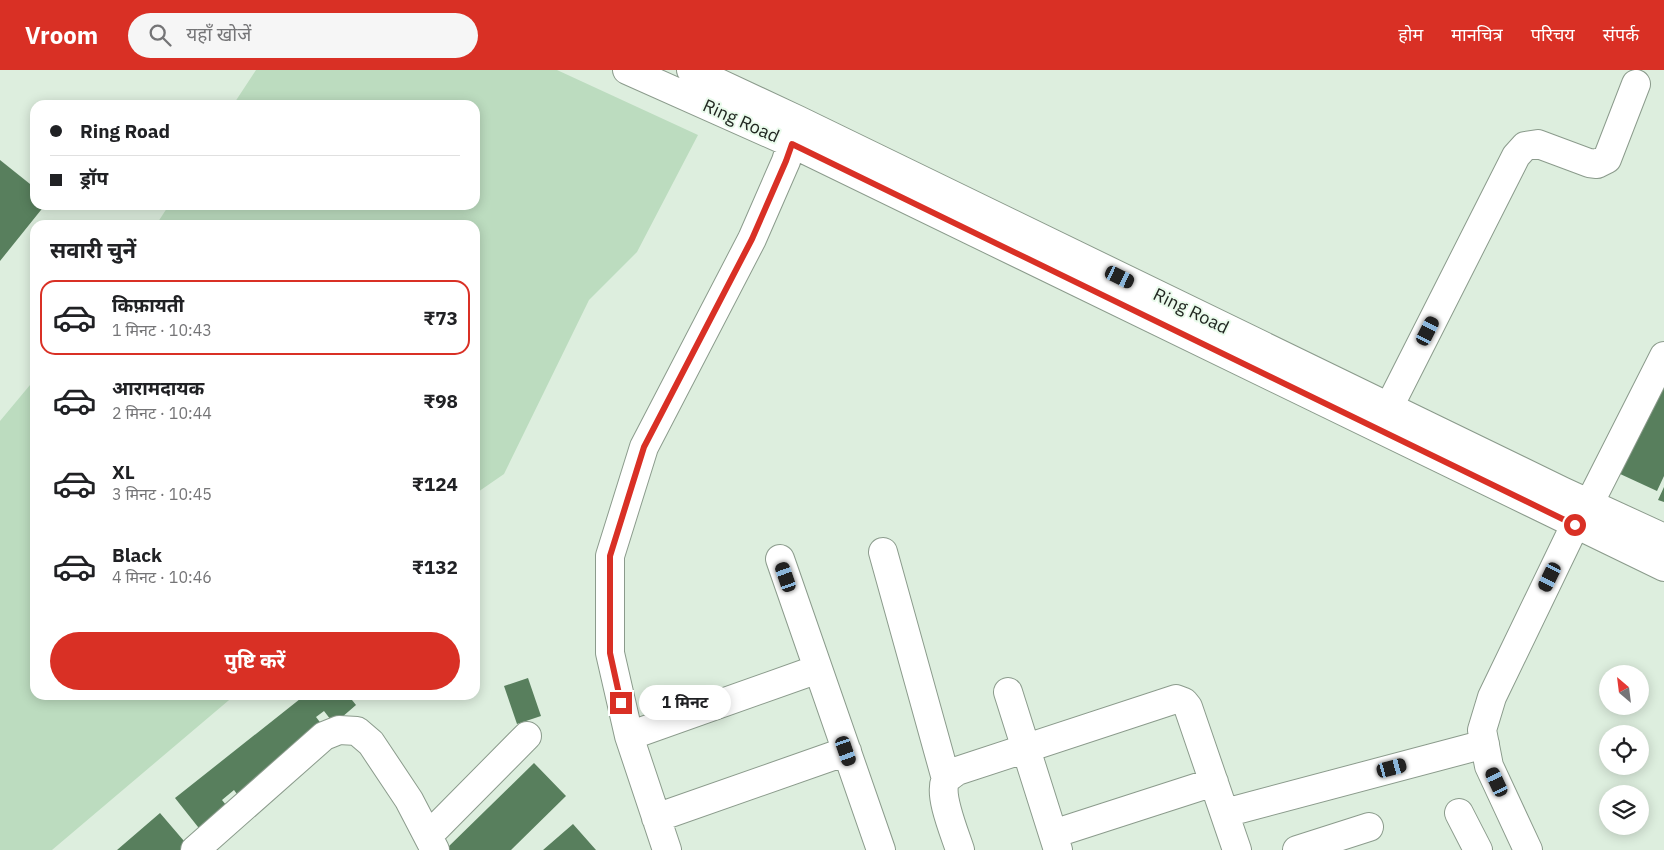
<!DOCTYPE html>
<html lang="hi">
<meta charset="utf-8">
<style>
body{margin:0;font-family:"IBM Plex Sans","Noto Sans Devanagari",sans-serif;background:#f6f6f6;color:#202124;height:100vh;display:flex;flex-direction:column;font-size:19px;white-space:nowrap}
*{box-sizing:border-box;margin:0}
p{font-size:16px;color:#757577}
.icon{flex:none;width:28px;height:28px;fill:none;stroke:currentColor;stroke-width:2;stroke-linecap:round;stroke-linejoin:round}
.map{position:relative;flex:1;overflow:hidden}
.panel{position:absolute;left:30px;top:150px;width:450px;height:480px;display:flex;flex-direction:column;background:#fff;border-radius:15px;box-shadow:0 2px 12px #0003}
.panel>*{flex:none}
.guide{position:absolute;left:30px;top:30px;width:450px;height:110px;border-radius:15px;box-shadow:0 2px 12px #0003;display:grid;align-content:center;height:110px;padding:0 20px;background:#fff}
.needle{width:32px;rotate:332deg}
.fabs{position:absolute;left:1599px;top:595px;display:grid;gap:10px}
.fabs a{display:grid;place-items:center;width:50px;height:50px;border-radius:50%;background:#fff;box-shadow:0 2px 12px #0003;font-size:25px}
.end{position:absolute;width:22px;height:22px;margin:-11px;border:6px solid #d93025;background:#fff;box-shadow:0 0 0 2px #fff}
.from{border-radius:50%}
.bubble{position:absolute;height:35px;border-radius:18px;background:#fff;box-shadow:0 2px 12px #0003;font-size:16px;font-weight:700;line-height:35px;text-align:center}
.car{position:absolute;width:15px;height:30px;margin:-15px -8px;border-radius:6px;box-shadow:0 0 4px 1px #0007;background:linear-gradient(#222 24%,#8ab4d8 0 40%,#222 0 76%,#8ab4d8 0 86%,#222 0)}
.guide b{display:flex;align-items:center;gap:18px;height:48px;font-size:19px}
.guide b+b{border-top:1px solid #e0e0e0}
.guide i{width:12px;height:12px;background:#202124}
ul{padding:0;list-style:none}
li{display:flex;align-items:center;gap:15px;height:75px;margin:0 10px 8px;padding:0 10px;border:2px solid transparent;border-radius:15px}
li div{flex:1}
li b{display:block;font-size:19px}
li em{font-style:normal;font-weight:700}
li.current{border-color:#d93025}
li>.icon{width:45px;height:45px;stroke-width:1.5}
h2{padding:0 20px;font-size:22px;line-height:60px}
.action{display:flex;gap:10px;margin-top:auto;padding:10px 20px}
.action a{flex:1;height:58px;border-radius:30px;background:#d93025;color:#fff;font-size:20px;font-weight:700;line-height:58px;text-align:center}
header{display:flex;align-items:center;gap:30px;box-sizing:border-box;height:70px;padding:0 25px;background:#d93025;color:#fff}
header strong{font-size:24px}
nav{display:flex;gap:28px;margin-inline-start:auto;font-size:18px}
.search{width:350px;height:45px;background:#f6f6f6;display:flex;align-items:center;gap:12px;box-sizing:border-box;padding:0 18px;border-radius:28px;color:#757577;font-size:19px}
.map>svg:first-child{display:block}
.green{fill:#bcdcbf}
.building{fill:#587f5d}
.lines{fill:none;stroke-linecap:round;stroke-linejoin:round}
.minor-casing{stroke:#8b9b8c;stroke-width:30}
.minor{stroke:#fff;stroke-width:28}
.route{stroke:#d93025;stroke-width:6}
.labels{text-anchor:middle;stroke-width:4;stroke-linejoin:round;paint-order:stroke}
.street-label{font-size:18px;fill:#212721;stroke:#eafbec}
</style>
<header>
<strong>Vroom</strong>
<div class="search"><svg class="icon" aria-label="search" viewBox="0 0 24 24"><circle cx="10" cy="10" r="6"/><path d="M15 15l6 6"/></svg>यहाँ खोजें</div>
<nav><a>होम</a><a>मानचित्र</a><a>परिचय</a><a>संपर्क</a></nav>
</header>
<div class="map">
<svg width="1664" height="780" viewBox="0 0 1664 780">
<rect width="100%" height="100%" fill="#ddeede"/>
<!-- green -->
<path class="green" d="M256 0H557L698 65 637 182 589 230 504 404 475 424V155H156L169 135H475V35H233Z
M35 309V625H235L52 780H0V351Z"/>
<!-- building -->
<path class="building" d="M0 90 35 118V135H45L0 191Z
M1664 309V406L1657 421 1618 403Z
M1664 417V432L1658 430Z
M528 608 541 646 517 654 504 616Z
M305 625H348L356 635 334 654 324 641 316 647 326 660 242 731 234 720 222 730 230 740 202 762 175 728Z
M534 693 566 726 511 780H445Z
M160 743 190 778 187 780H117Z
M573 754 596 780H543Z"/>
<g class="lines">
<defs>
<path id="minor" d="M627 0 793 74 1664 497
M691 0 798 50 1562 421 1664 468
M1389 337 1516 86 1525 76 1538 74 1589 93 1597 94 1607 89 1636 14
M1589 434 1664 286
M883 482 946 709
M780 489 881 780
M1008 622 1058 780
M629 666 818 599
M1225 743 1485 674
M1459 743 1478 780
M656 748 847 681
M1053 764 1214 712
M428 766 527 666
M195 780 324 666 339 660 357 661 371 673 409 730 435 780
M667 780 629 666 610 583V486L644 377 752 169 786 91 797 55
M960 780C955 764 939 727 945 711 948 707 953 704 957 701L1176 629 1184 632 1188 637 1237 780
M1297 780 1369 757
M1528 780 1489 696 1482 660 1492 627 1575 455 1580 437"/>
</defs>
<!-- minor casing -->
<use href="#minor" class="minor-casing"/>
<!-- minor -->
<use href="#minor" class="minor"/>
</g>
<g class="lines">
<!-- route -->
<path class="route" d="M621 633 610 583V486L644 377 752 169 786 91 792 74 1575 455"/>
</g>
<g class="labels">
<!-- street labels -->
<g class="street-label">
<text transform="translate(741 51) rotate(24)" y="6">Ring Road</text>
<text transform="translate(1191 241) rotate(26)" y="6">Ring Road</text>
</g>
</g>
</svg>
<div class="fabs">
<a><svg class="needle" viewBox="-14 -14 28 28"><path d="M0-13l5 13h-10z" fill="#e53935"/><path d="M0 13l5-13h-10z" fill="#757577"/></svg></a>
<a><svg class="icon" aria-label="locate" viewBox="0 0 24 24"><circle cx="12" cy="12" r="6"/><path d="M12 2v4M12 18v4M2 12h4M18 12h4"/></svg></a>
<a><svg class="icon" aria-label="layers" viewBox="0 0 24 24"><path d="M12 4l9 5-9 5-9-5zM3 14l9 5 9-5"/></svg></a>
</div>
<i class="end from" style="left:1575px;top:455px"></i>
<i class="end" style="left:621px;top:633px"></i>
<div class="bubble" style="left:639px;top:615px;width:92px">1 मिनट</div>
<i class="car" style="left:1120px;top:207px;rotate:116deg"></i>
<i class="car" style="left:1428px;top:261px;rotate:27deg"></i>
<i class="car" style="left:786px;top:507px;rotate:341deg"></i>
<i class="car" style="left:1550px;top:507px;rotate:206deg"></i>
<i class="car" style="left:846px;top:681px;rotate:161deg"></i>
<i class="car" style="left:1392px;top:698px;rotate:75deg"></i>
<i class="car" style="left:1497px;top:712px;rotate:335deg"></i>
<div class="guide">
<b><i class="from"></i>Ring Road</b>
<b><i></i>ड्रॉप</b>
</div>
<section class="panel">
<h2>सवारी चुनें</h2>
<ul>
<li class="current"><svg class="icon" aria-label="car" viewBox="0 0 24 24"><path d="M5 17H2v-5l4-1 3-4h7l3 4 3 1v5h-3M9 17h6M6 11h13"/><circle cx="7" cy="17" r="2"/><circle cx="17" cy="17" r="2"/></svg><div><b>किफ़ायती</b><p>1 मिनट · 10:43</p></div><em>₹73</em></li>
<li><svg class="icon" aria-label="car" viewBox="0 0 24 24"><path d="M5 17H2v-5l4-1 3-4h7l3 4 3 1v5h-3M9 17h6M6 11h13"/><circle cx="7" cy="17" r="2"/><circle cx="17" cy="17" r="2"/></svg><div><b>आरामदायक</b><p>2 मिनट · 10:44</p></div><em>₹98</em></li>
<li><svg class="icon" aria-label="car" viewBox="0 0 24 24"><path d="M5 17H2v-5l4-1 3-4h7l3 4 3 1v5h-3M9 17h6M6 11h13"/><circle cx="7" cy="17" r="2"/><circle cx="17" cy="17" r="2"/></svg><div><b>XL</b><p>3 मिनट · 10:45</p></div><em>₹124</em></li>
<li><svg class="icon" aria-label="car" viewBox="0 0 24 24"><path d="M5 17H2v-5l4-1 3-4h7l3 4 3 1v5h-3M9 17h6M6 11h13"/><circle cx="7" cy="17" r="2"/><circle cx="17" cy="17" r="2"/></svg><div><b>Black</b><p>4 मिनट · 10:46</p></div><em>₹132</em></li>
</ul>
<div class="action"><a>पुष्टि करें</a></div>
</section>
</div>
